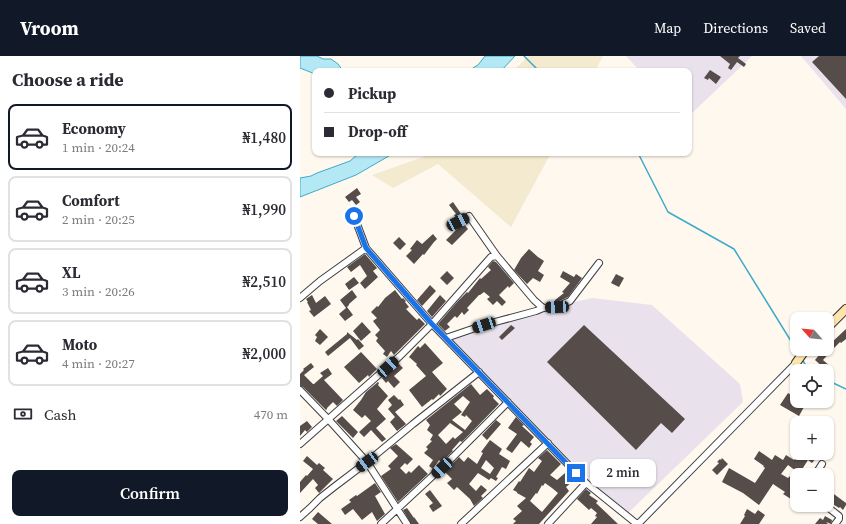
<!DOCTYPE html>
<meta charset="utf-8">
<style>
body{margin:0;font-family:"Source Serif 4",serif;background:#f2f2f3;color:#2b2b33;height:100vh;display:flex;flex-direction:column;font-size:15px;white-space:nowrap}
*{box-sizing:border-box;margin:0}
p{font-size:13px;color:#7c7c81}
.icon{flex:none;width:22px;height:22px;fill:none;stroke:currentColor;stroke-width:2;stroke-linecap:round;stroke-linejoin:round}
.map{position:relative;flex:1;overflow:hidden}
.panel{display:flex;flex-direction:column;background:#fff;width:300px}
.panel>*{flex:none}
.guide{position:absolute;left:12px;top:12px;width:380px;height:88px;border-radius:8px;box-shadow:0 1px 3px #0004;display:grid;align-content:center;height:88px;padding:0 12px;background:#fff}
.needle{width:26px;rotate:297deg}
.controls{position:absolute;left:490px;top:256px;display:grid;gap:8px}
.controls a{display:grid;place-items:center;width:44px;height:44px;border-radius:8px;background:#fff;box-shadow:0 1px 3px #0004;font-size:20px}
.end{position:absolute;width:18px;height:18px;margin:-9px;border:5px solid #1a73e8;background:#fff;box-shadow:0 0 0 2px #fff}
.from{border-radius:50%}
.bubble{position:absolute;height:28px;border-radius:8px;background:#fff;box-shadow:0 1px 3px #0004;font-size:13px;font-weight:600;line-height:28px;text-align:center}
.car{position:absolute;width:12px;height:24px;margin:-12px -6px;border-radius:5px;box-shadow:0 0 3px 1px #0007;background:linear-gradient(#222 24%,#8ab4d8 0 40%,#222 0 76%,#8ab4d8 0 86%,#222 0)}
.guide b{display:flex;align-items:center;gap:14px;height:38px;font-size:15px}
.guide b+b{border-top:1px solid #e1e1e2}
.guide i{width:10px;height:10px;background:#2b2b33}
ul{padding:0;list-style:none}
li{display:flex;align-items:center;gap:12px;height:66px;margin:0 8px 6px;padding:0 4px;border:2px solid #e1e1e2;border-radius:8px}
li div{flex:1}
li b{display:block;font-size:15px}
li em{font-style:normal;font-weight:600}
li.on{border-color:#111827}
li>.icon{width:36px;height:36px;stroke-width:1.5}
h2{padding:0 12px;font-size:18px;line-height:48px}
.pay{display:flex;align-items:center;gap:10px;height:44px;padding:0 12px;font-size:15px}
.pay p{margin-inline-start:auto}
.cta{display:flex;gap:8px;margin-top:auto;padding:8px 12px}
.cta a{flex:1;height:46px;border-radius:8px;background:#111827;color:#fff;font-size:16px;font-weight:600;line-height:46px;text-align:center}
header{display:flex;align-items:center;gap:24px;box-sizing:border-box;height:56px;padding:0 20px;background:#111827;color:#fff}
header strong{font-size:19px}
nav{display:flex;gap:22px;margin-inline-start:auto;font-size:14px}
main{display:flex;flex:1;min-height:0}
.map>svg:first-child{display:block}
.industrial{fill:#e9e2ec}
.farmland{fill:#f4eacf}
.water{fill:#b4e8f4;stroke:#3dabc9}
.lines{fill:none;stroke-linecap:round;stroke-linejoin:round}
.stream{stroke:#3dabc9;stroke-width:1.5}
.building{fill:#564c4a;fill-rule:evenodd}
.street-casing{stroke:#404040;stroke-width:8}
.secondary-casing{stroke:#2f2f2f;stroke-width:10}
.street{stroke:#fff;stroke-width:6}
.secondary{stroke:#fde4ab;stroke-width:8}
.route{stroke:#1a73e8;stroke-width:5}
</style>
<header>
<strong>Vroom</strong>
<nav><a>Map</a><a>Directions</a><a>Saved</a></nav>
</header>
<main>
<section class="panel">
<h2>Choose a ride</h2>
<ul>
<li class="on"><svg class="icon" aria-label="car" viewBox="0 0 24 24"><path d="M5 17H2v-5l4-1 3-4h7l3 4 3 1v5h-3M9 17h6M6 11h13"/><circle cx="7" cy="17" r="2"/><circle cx="17" cy="17" r="2"/></svg><div><b>Economy</b><p>1 min · 20:24</p></div><em>₦1,480</em></li>
<li><svg class="icon" aria-label="car" viewBox="0 0 24 24"><path d="M5 17H2v-5l4-1 3-4h7l3 4 3 1v5h-3M9 17h6M6 11h13"/><circle cx="7" cy="17" r="2"/><circle cx="17" cy="17" r="2"/></svg><div><b>Comfort</b><p>2 min · 20:25</p></div><em>₦1,990</em></li>
<li><svg class="icon" aria-label="car" viewBox="0 0 24 24"><path d="M5 17H2v-5l4-1 3-4h7l3 4 3 1v5h-3M9 17h6M6 11h13"/><circle cx="7" cy="17" r="2"/><circle cx="17" cy="17" r="2"/></svg><div><b>XL</b><p>3 min · 20:26</p></div><em>₦2,510</em></li>
<li><svg class="icon" aria-label="car" viewBox="0 0 24 24"><path d="M5 17H2v-5l4-1 3-4h7l3 4 3 1v5h-3M9 17h6M6 11h13"/><circle cx="7" cy="17" r="2"/><circle cx="17" cy="17" r="2"/></svg><div><b>Moto</b><p>4 min · 20:27</p></div><em>₦2,000</em></li>
</ul>
<div class="pay"><svg class="icon" aria-label="cash" viewBox="0 0 24 24"><path d="M3 7h18v10H3z"/><circle cx="12" cy="12" r="2"/></svg>Cash<p>470 m</p></div>
<div class="cta"><a>Confirm</a></div>
</section>
<div class="map">
<svg width="546" height="468" viewBox="0 0 546 468">
<rect width="100%" height="100%" fill="#fff8ee"/>
<!-- industrial -->
<path class="industrial" d="M326 0H452L389 60V15H340Z
M501 0H546V53Z
M292 242 352 249 440 328 443 346 325 460 148 280 201 262Z"/>
<!-- farmland -->
<path class="farmland" d="M228 0H303L295 15H213Z
M129 97H251L211 171 138 108 93 132 72 119 126 100Z"/>
<!-- water -->
<path class="water" d="M0 0H17L23 3H31L38 8 43 15H15V18L0 12Z
M185 0H215L201 15H168L178 9Z
M62 97H94L56 119 0 141V122L11 120 17 117 50 105 57 99Z"/>
<g class="lines">
<!-- stream -->
<path class="stream" d="M224 0 239 15
M338 97 368 156 434 193 499 298
M502 303 509 315
M527 324 546 333"/>
</g>
<!-- building -->
<path class="building" d="M420 0H440L438 2 446 8 444 11 437 6 431 14 428 12 430 8Z
M519 0H546V43L512 6Z
M410 14 421 21 416 28 409 22 408 24 404 22Z
M57 132 61 138 56 141 60 146 56 149 52 144 49 146 45 141Z
M153 146 162 159 156 162 154 159 156 158 149 149Z
M164 168 168 173 152 189 146 184 160 170Z
M133 178 137 183 134 186 124 199 123 198 114 208 106 200 112 194 110 193 117 184 122 188Z
M99 181 106 188 100 194 93 187Z
M229 193 238 201 244 205 238 215 244 219 240 226 233 222 227 228 214 214 221 202Z
M65 198 77 212 73 215 78 221 65 233 60 227 67 220 60 209 51 216 47 211Z
M193 205 196 206 214 227 209 232 208 230 199 239 206 246 202 250 197 245 193 249 187 243 190 241 184 236 180 239H179L167 252 169 254 164 259 162 256 157 262 155 260 147 268 150 271 145 275 138 268 158 245 167 236 168 237 180 222 181 223 191 214 188 211Z
M147 215 154 222 147 229 140 222Z
M263 215 274 221 276 218 282 222 268 241 255 247V244L264 237 262 236 270 227 260 221Z
M316 218 324 222 319 231 311 227Z
M54 221 59 227 49 234 45 228Z
M130 229 136 235 122 250 117 244Z
M52 234 57 241 49 248V249L47 251 53 259 45 265 39 258 46 252 40 244Z
M95 234 102 243 103 242 106 245 105 246 109 251 106 253 117 264 119 262 125 268 94 299 91 295 87 301 83 298 85 295 76 285 78 282 75 279 80 274 73 265 77 262 71 256 77 250 78 251 85 242Z
M12 239 16 247 25 240 31 248 14 261 9 255 11 254 7 246H8L6 243Z
M140 239 146 245 132 261 127 255Z
M62 266 71 276 61 285 53 275Z
M211 269 215 272 202 284 199 281Z
M284 269 385 363 372 377 361 367 336 394 247 306Z
M20 273 28 281 20 289 15 285 17 281 15 279Z
M546 273V283L541 287 540 286 535 291 523 304 531 311 527 315 515 304 524 293H527V284L530 288Z
M47 276 57 284 58 283 64 290 59 294 50 282 28 300 25 296 47 278Z
M125 287 143 307 132 316 147 333 140 340 139 338 133 344 132 343 122 351 109 334 126 320 116 309 117 308 109 301 118 290 120 292Z
M61 296 77 313 69 321 68 319 59 327 44 311Z
M11 307 14 311 4 319 13 328H14L23 320 20 317 28 312 32 318 24 324 43 344 37 350 33 346 27 352V353L26 354 3 331 0 330V318L4 314 3 313Z
M99 308 103 312 94 320 100 326 94 332 88 325 86 327 82 322Z
M78 326 79 327 78 329 88 340 77 353 86 363 76 372 86 383 82 386 71 374 64 381 59 376 71 365 65 359 62 362 53 354 61 344 66 336Z
M171 328 180 339 187 333 194 340 193 342 199 348 162 386 160 385 152 394 153 395 150 398 141 406 139 404 133 413 129 410 133 404 124 397 128 393 126 391 132 385 130 384 133 379 127 374 130 369 126 364ZM163 340 170 346 161 359 165 361 166 359 172 365 165 374 152 364 162 356 154 348ZM150 367 163 376 155 383 153 381 146 388 138 379Z
M488 337 494 341 492 344 504 351 499 360 480 349Z
M94 339 99 344 100 343 104 349 95 356 106 368 97 375 90 366 95 361 88 353 92 349 88 344Z
M42 360 58 376 53 382 36 365Z
M216 361 224 369 222 370 234 381 230 386 232 388 229 392 221 385 212 397 206 393 217 378 208 372Z
M196 364 201 368 187 384 182 379Z
M7 365 12 371 7 376 5 374 0 380V370Z
M190 384 202 393 199 398 210 405 206 413 202 411 196 421 198 422 196 425 191 422 189 424 178 417 169 428 176 435 181 429 187 434 181 440 183 442 174 450 170 443 157 431 154 434 147 427 152 423 145 416 153 409 152 408 159 401 164 406 168 401 177 408 183 397 181 396ZM186 404 194 412 190 418 181 412Z
M96 388 113 403 107 409 105 407 100 412 106 418 109 415 111 417 119 409 128 418 98 446 81 420 91 413 88 410 98 400 90 392Z
M247 394 261 408 250 419 257 424 265 417 273 425 266 431 269 435 239 468H213L216 465 213 463 222 455 217 450 226 442 217 437V436L213 434 219 425 220 426 229 412 234 416 242 405 238 402ZM245 427 252 432 258 437 242 456 230 445 236 437 237 438 242 429 243 430Z
M459 395 472 404 475 399 483 404 486 399 494 404 498 397H517L521 400 518 404 516 402 512 407 508 404 501 415 507 419H497V432L491 443 483 438 485 436 473 428 459 449 443 437 422 426 429 412 455 427 465 412 463 410H464L454 403ZM488 409 496 415 491 421 490 420 488 422 481 418Z
M7 400 17 409 19 407 25 412 23 414 33 423 19 437 15 432 18 429 13 423 0 437V426L6 419 7 420 13 413 3 405Z
M422 402 428 408 417 419 412 414 419 407 417 406 420 403 421 404Z
M75 427 81 436 75 440 85 458 77 465 72 456 62 464 53 453 45 459 41 453 51 446 49 444 56 439 57 440Z
M286 433 291 437 289 439 298 445 296 447 318 468H291L297 461 295 460 297 457 291 452 289 454 277 443Z
M527 433 546 447V449L543 454 540 451 539 452 528 445 529 444 527 442Z
M130 434 142 450 133 456 129 450 133 447 125 438Z
M107 452 114 462V461L119 468H111L103 454Z
M447 453 455 458 458 454 465 459 459 468H440L445 460 444 459Z
M18 456 32 468H18L12 463Z
M525 460 532 464 531 468 526 466 528 468H515L520 462 523 464Z"/>
<g class="lines">
<defs>
<path id="street" d="M158 166 169 160 197 200 234 244 243 252
M66 192 132 268 286 427 337 468
M0 242 20 225 66 192 54 160
M146 282 184 269 236 255 243 252 257 251 270 245 299 207
M0 334 29 364 67 406 107 468
M0 388 100 300 132 268 191 201 197 200
M515 419 522 408
M525 449 539 460V463L535 468
M0 461 10 452 20 442 34 431 67 406 113 368 179 316
M81 468 153 401 208 346
M161 468 248 387
M248 468 286 427
M338 468 496 307"/>
<path id="secondary" d="M527 272 546 253
M496 307 506 293"/>
</defs>
<!-- street casing -->
<use href="#street" class="street-casing"/>
<!-- secondary casing -->
<use href="#secondary" class="secondary-casing"/>
<!-- street -->
<use href="#street" class="street"/>
<!-- secondary -->
<use href="#secondary" class="secondary"/>
</g>
<g class="lines">
<!-- route -->
<path class="route" d="M54 160 66 192 132 268 276 417"/>
</g>
</svg>
<div class="controls">
<a><svg class="needle" viewBox="-14 -14 28 28"><path d="M0-13l5 13h-10z" fill="#e53935"/><path d="M0 13l5-13h-10z" fill="#7c7c81"/></svg></a>
<a><svg class="icon" aria-label="locate" viewBox="0 0 24 24"><circle cx="12" cy="12" r="6"/><path d="M12 2v4M12 18v4M2 12h4M18 12h4"/></svg></a>
<a>+</a>
<a>−</a>
</div>
<i class="end from" style="left:54px;top:160px"></i>
<i class="end" style="left:276px;top:417px"></i>
<div class="bubble" style="left:290px;top:403px;width:66px">2 min</div>
<i class="car" style="left:158px;top:166px;rotate:63deg"></i>
<i class="car" style="left:257px;top:251px;rotate:267deg"></i>
<i class="car" style="left:184px;top:269px;rotate:252deg"></i>
<i class="car" style="left:88px;top:311px;rotate:48deg"></i>
<i class="car" style="left:67px;top:406px;rotate:234deg"></i>
<i class="car" style="left:142px;top:412px;rotate:227deg"></i>
<div class="guide">
<b><i class="from"></i>Pickup</b>
<b><i></i>Drop-off</b>
</div>
</div>
</main>
